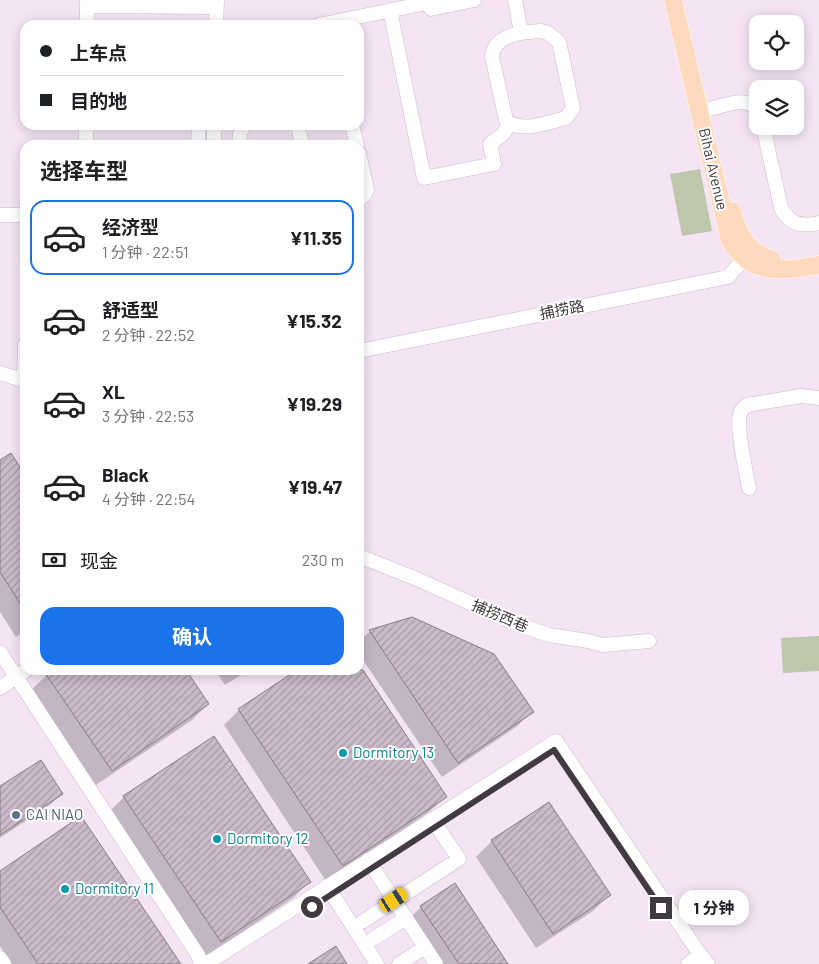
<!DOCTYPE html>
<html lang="zh">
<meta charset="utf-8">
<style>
body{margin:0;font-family:Barlow,"Noto Sans SC",sans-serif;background:#f6f6f6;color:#202124;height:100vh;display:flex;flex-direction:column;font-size:19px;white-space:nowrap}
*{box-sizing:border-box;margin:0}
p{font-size:16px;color:#757577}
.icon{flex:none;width:28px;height:28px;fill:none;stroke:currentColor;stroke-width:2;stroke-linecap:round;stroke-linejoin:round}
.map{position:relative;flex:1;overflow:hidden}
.sheet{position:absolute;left:20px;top:140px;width:344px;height:535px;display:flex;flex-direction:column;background:#fff;border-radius:15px;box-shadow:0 2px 12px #0003}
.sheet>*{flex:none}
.hud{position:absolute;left:20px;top:20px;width:344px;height:110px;border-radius:15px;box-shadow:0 2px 12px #0003;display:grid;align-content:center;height:110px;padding:0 20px;background:#fff}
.tools{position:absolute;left:749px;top:15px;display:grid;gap:10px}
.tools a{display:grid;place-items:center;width:55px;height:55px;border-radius:10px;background:#fff;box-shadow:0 2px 12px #0003;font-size:25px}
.end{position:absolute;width:22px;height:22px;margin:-11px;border:6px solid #413a41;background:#fff;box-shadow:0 0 0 2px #fff}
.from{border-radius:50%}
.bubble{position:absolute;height:35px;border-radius:15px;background:#fff;box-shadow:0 2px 12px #0003;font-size:16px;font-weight:700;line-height:35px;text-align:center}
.car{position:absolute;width:15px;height:30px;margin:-15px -8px;border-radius:6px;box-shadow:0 0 4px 1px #0007;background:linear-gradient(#f5c518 24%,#345 0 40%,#f5c518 0 76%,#345 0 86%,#f5c518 0)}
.hud b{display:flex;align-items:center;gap:18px;height:48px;font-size:19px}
.hud b+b{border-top:1px solid #e0e0e0}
.hud i{width:12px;height:12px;background:#202124}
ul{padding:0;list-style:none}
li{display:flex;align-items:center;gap:15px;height:75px;margin:0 10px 8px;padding:0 10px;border:2px solid transparent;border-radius:15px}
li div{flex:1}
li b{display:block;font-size:19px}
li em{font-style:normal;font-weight:700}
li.selected{border-color:#1a73e8}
li>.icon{width:45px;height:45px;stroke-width:1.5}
h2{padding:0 20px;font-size:22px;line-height:60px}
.pay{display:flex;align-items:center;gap:12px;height:55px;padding:0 20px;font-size:19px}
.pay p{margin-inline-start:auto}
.action{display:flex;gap:10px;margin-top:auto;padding:10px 20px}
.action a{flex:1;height:58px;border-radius:15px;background:#1a73e8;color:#fff;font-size:20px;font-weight:700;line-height:58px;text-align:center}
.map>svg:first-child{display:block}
.pitch{fill:#bec7ac}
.shadow{fill:#0003}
.building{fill:url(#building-hatch);stroke:#897b88}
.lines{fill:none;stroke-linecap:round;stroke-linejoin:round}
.minor-casing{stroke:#cabbc9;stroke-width:15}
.major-casing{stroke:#fff;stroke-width:19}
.minor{stroke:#fff;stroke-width:14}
.major{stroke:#ffdabe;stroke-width:18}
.route{stroke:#413a41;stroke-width:6}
.culture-dot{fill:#0f9aa8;stroke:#fff;stroke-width:2}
.service-dot{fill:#5c6f8a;stroke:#fff;stroke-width:2}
.labels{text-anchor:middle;stroke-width:4;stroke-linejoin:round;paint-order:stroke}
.street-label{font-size:15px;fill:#413a41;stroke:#fff}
.culture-label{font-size:15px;fill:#0d838f;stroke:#fff;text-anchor:start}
.service-label{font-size:15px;fill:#4e5e75;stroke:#fff;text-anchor:start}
</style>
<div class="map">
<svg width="819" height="964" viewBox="0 0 819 964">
<defs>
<pattern id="building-hatch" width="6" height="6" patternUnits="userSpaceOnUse" patternTransform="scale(1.25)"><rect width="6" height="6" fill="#cbbbca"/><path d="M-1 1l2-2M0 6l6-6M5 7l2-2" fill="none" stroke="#a699a6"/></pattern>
</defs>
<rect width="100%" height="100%" fill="#f4e4f4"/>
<!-- pitch -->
<path class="pitch" d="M700 169 712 231 682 236 670 174Z
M819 636V671L783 673 781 638Z"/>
<!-- shadow -->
<path class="shadow" d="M0 461 25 478V631L16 637 0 612Z
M412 619 532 712 516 727 442 777 359 654V642L370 631Z
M359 667 445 797 429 812 326 881 224 725 239 710 299 670H359Z
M52 670H184L208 704 192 720 96 785 31 690Z
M215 670H249L225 685Z
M0 788 62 794 51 804 0 838Z
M124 797 309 882 293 898 205 957 109 812Z
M492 841 609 895 593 911 536 948 476 857Z
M0 873 178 964H12L0 946Z
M421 907 507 964H433L406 922Z"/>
<!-- building -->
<path class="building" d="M11 453 25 475V611L0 572V460Z
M412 617 494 654 534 712 458 763 369 630Z
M43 670H186L209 704 112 771Z
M297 670H363L447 797 343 866 238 709Z
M214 736 311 882 221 942 123 796Z
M41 760 63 794 0 835V786Z
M549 802 611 895 553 934 491 840Z
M81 816 181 964H38L0 907V871Z
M455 883 508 964H459L420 906Z
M336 946 347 964H308Z"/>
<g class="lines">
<defs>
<path id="minor" d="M515 0 521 33
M87 6 216 7
M431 9 474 0
M390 10 424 178 494 164 490 144 503 134 510 124
M87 25V0
M216 25 217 0
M319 25 441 0
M541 31 548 33 559 42 573 108 566 118C548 122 522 134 506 120L492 57C494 34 522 32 541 31Z
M709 109C724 106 746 95 758 110
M298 125 302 145
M352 125 357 145
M763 126 781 208C789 224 802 227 819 223
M86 145V125
M198 145 199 125
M214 145V125
M239 145 240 134 244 125
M359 153 367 190 365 194 359 200
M0 215H25
M359 351 728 277 750 251
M0 373 25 381
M24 380 25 344
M749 488C746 472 736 427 740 414 741 409 744 407 747 405L801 396 819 398
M359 556 417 579 516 624 549 635 588 641 603 645 649 641
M0 652 198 955 201 964
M0 688 26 670
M368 860 436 964
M327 886 377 964
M362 922 459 859 432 819
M373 939 406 918
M0 958 4 964
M206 964 556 741 697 950 708 964
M399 964 425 947
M688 964 701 955"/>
<path id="major" d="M673 0 730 241C753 277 782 271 819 265
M732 211C736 232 750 254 772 260"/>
</defs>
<!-- minor casing -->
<use href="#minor" class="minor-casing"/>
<!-- major casing -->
<use href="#major" class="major-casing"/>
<!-- minor -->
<use href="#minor" class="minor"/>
<!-- major -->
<use href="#major" class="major"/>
</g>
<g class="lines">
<!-- route -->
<path class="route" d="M312 907 554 750 661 908"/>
</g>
<!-- markers -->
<g class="culture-dot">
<circle cx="343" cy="753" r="5"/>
<circle cx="217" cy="839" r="5"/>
<circle cx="65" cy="889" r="5"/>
</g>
<circle class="service-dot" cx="16" cy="815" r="5"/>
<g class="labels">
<!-- street labels -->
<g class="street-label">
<text transform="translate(713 169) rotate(77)" y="5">Bihai Avenue</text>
<text transform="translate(562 310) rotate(-11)" y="5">捕捞路</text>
<text transform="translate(500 616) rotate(23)" y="5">捕捞西巷</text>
</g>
<!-- culture labels -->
<g class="culture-label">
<text x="353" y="758">Dormitory 13</text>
<text x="227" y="844">Dormitory 12</text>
<text x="75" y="894">Dormitory 11</text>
</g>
<!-- service labels -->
<g class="service-label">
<text x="26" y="820">CAI NIAO</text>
</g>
</g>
</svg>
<div class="tools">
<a><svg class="icon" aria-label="locate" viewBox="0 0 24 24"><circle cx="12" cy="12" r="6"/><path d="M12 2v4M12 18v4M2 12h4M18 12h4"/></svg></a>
<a><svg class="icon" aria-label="layers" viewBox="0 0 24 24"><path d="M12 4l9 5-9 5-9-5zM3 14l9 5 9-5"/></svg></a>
</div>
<i class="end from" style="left:312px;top:907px"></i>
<i class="end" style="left:661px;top:908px"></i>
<div class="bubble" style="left:679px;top:890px;width:70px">1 分钟</div>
<i class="car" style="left:394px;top:900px;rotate:57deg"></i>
<div class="hud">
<b><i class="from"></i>上车点</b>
<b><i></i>目的地</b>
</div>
<section class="sheet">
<h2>选择车型</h2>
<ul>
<li class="selected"><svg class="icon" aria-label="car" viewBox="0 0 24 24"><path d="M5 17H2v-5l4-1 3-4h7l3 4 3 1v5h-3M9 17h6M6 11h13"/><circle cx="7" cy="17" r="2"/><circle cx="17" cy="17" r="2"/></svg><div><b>经济型</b><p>1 分钟 · 22:51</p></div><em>¥11.35</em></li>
<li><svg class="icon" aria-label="car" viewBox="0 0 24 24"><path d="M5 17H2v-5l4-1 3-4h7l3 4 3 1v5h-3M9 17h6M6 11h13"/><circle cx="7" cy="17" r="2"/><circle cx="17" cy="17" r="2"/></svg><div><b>舒适型</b><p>2 分钟 · 22:52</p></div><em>¥15.32</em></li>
<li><svg class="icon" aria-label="car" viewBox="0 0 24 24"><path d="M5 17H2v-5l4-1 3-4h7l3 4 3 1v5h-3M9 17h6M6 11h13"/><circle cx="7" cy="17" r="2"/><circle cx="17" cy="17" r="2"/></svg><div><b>XL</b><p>3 分钟 · 22:53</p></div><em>¥19.29</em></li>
<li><svg class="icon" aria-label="car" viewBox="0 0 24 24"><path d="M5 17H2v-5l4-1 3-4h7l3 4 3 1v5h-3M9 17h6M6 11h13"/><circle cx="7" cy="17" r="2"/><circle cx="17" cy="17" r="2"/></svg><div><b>Black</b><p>4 分钟 · 22:54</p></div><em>¥19.47</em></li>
</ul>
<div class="pay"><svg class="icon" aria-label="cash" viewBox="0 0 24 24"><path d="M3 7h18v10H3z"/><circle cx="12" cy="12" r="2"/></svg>现金<p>230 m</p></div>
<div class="action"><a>确认</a></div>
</section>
</div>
